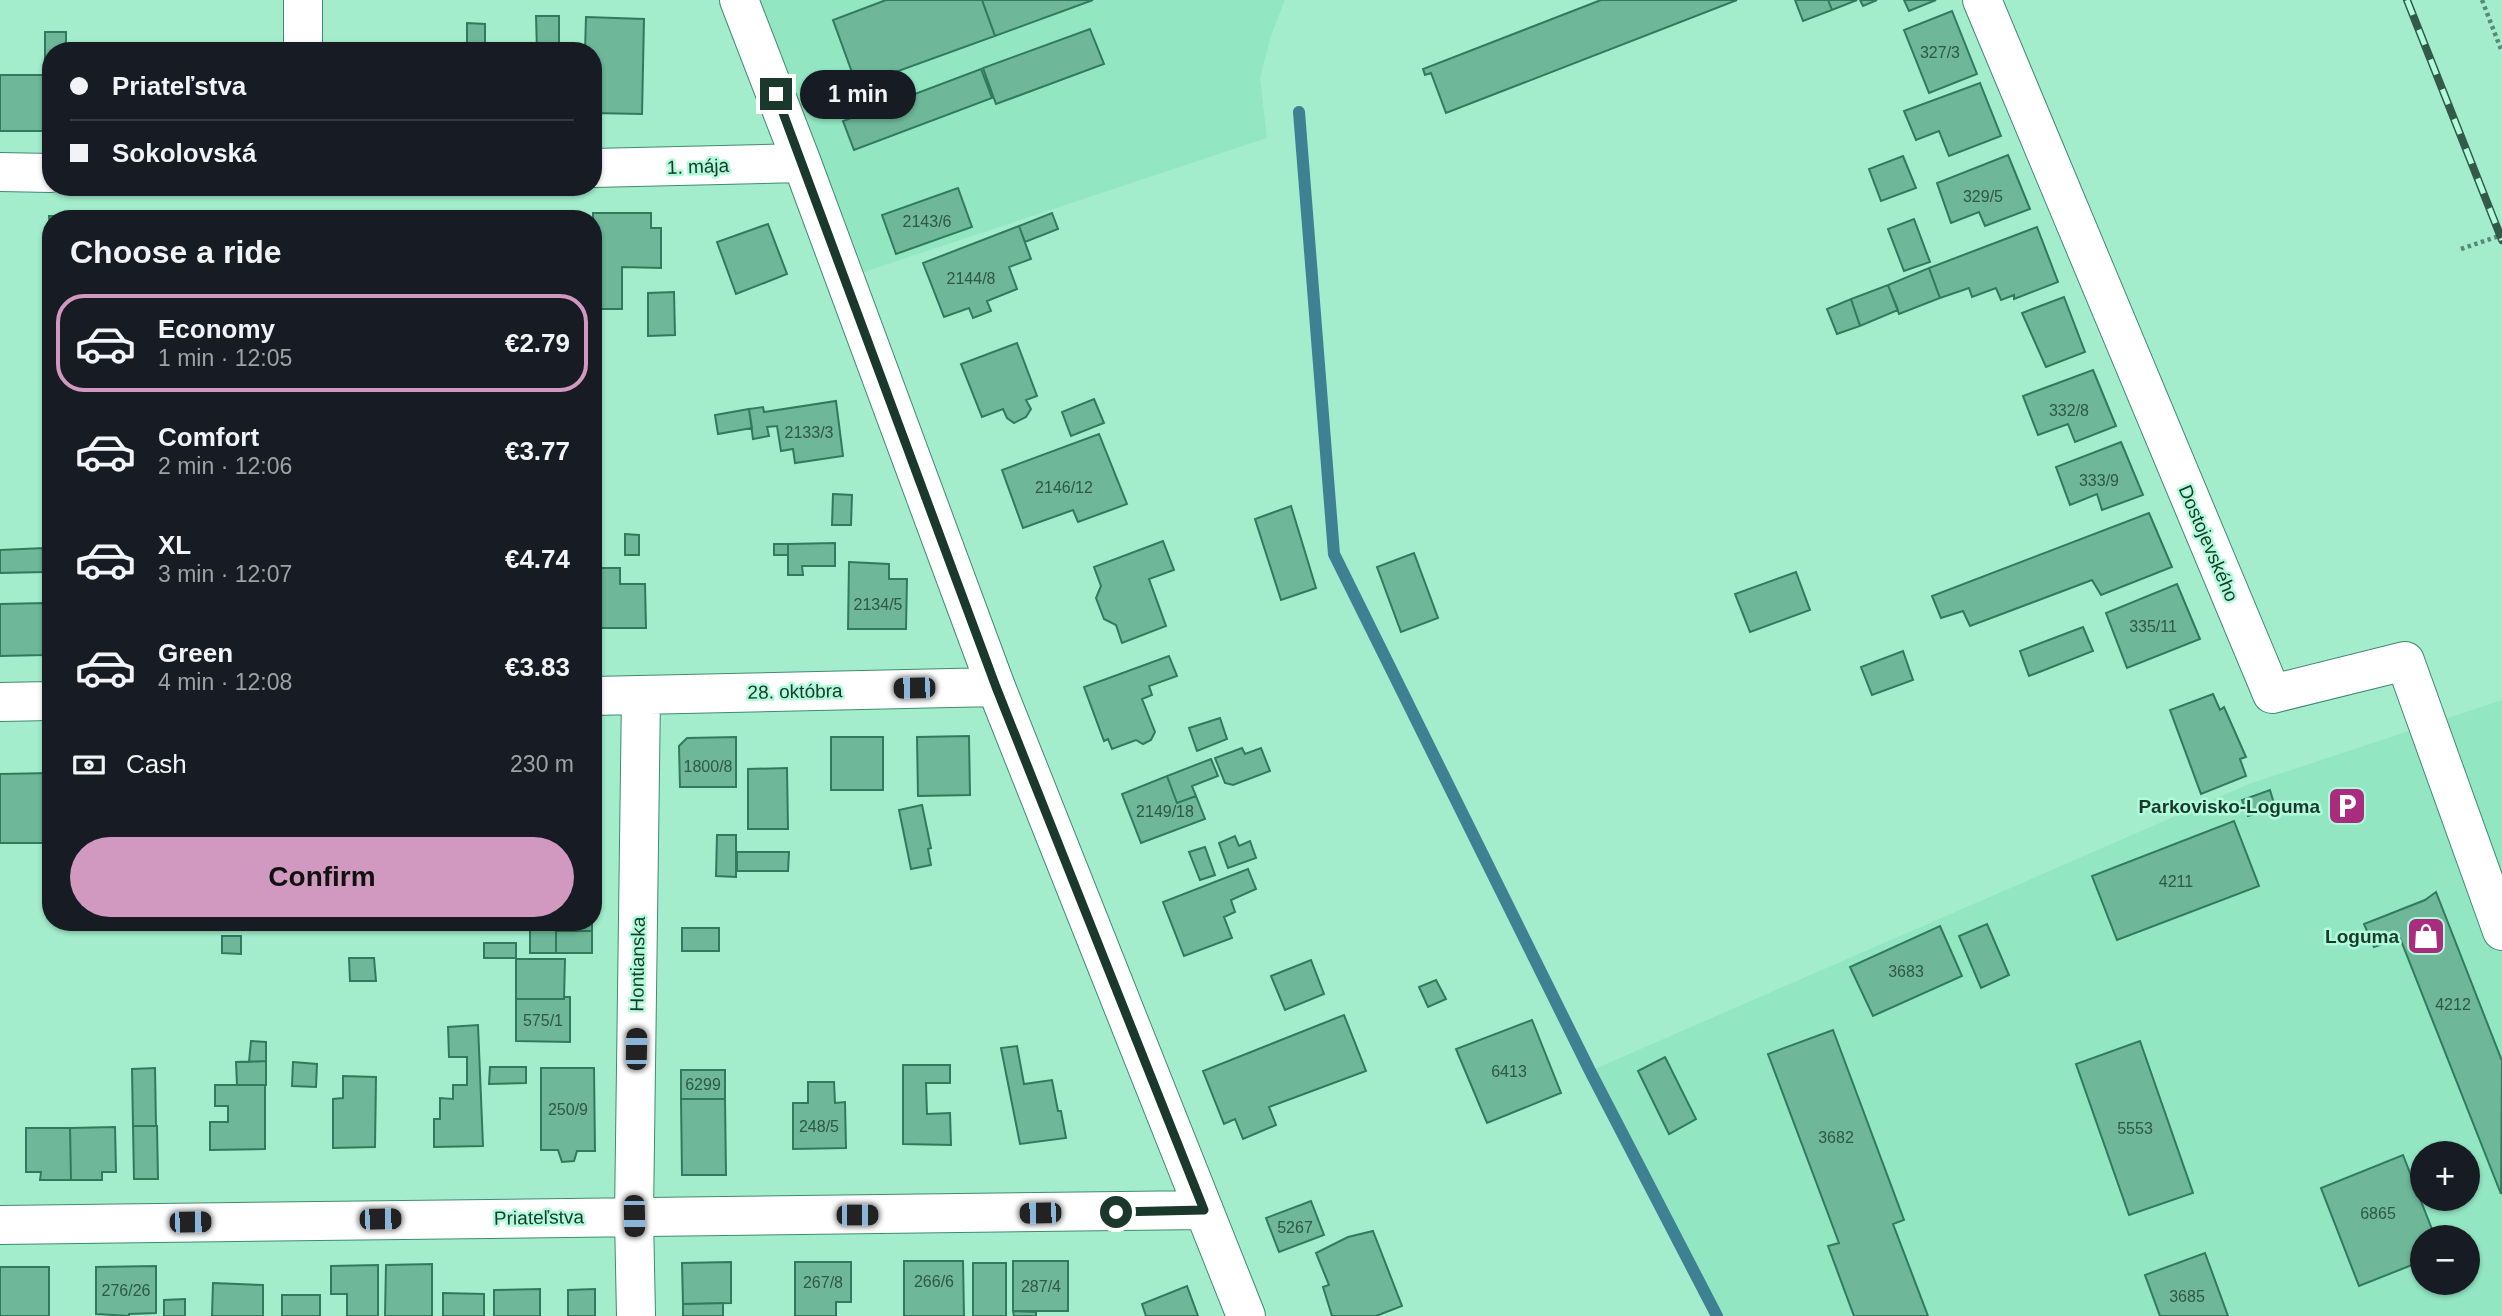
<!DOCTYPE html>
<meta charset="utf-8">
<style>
body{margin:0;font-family:Arial,sans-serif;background:#20242c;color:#f1f3f6;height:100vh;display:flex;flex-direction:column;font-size:26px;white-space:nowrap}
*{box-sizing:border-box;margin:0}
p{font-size:23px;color:#9ea1a6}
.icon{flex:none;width:38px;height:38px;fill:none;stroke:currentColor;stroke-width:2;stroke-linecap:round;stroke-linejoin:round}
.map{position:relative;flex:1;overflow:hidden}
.details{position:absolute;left:42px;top:210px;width:560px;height:721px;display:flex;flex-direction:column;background:#171b24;border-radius:28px;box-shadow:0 2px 5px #0004}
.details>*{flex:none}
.guide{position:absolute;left:42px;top:42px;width:560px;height:154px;border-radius:28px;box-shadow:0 2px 5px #0004;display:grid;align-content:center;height:154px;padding:0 28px;background:#171b24}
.fabs{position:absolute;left:2410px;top:1141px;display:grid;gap:14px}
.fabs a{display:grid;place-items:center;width:70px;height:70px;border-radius:50%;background:#171b24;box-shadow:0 2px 5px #0004;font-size:35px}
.end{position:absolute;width:32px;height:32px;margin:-16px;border:9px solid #1a392c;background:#fff;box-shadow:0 0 0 4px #fff}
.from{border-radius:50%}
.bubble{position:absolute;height:49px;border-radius:24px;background:#171b24;box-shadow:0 2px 5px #0004;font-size:23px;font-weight:600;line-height:49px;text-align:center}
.car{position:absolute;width:21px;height:42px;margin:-21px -10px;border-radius:9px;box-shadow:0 0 5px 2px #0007;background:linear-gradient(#222 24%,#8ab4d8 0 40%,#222 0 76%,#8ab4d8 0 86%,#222 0)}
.guide b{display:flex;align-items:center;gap:24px;height:66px;font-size:26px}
.guide b+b{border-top:2px solid #363941}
.guide i{width:18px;height:18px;background:#f1f3f6}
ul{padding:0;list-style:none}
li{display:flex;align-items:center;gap:21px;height:98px;margin:0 14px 10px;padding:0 14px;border:4px solid transparent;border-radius:28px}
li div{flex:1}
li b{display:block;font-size:26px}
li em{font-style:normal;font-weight:600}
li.current{border-color:#d199c0}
li>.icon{width:63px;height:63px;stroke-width:1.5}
h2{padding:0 28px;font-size:32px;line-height:84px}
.pay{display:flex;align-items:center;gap:18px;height:77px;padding:0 28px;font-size:26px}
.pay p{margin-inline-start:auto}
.cta{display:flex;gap:14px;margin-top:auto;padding:14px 28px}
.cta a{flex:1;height:80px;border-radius:42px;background:#d199c0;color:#111;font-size:28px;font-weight:600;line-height:80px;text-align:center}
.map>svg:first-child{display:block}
.built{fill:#92e7c2;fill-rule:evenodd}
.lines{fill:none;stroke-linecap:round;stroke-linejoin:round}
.stream{stroke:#3e8192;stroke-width:12}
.building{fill:#6eb798;stroke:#307b5e;stroke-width:2}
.minor-casing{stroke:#418b6d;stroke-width:40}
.path{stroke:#588a74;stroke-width:4.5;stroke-dasharray:3.5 3.5;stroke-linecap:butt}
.minor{stroke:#fff;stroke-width:38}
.rail-casing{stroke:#335a49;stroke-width:8}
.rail{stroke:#b0fbd9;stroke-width:5;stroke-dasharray:16;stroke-linecap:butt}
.route{stroke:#1a392c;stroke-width:9}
.labels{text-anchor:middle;stroke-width:5;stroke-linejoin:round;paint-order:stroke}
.number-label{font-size:16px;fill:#2f5847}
.street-label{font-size:19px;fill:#1a392c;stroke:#b0fbd9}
.poi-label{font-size:19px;font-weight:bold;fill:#1a392c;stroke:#b0fbd9;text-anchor:end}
</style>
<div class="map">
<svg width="2502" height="1316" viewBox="0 0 2502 1316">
<rect width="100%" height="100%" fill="#a3edcc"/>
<!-- built -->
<path class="built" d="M759 0H1285L1271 36 1260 78 1267 138 864 272Z
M2502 700V1316H1717L1590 1071 2249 784ZM2422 1153H2468V1199H2422ZM2422 1237H2468V1283H2422Z"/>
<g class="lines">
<!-- stream -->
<path class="stream" d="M1299 112 1334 554 1590 1071 1717 1316"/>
</g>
<!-- building -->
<path class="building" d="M886 0H982L995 36 857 86 833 20Z
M982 0H1093L995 36Z
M1601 0H1737L1446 113 1431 73 1425 75 1423 69Z
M1795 0H1828L1832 10 1803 21Z
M1828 0H1857L1832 10Z
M1860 0H1877L1863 6Z
M1904 0H1936L1909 11Z
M1952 11 1977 74 1929 93 1904 30Z
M536 16H559V51H537Z
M586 17 644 19 642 114 593 113V51H585Z
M467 23 485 24V51H467Z
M1090 29 1104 64 996 104 983 68Z
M45 32H66V51H51V131H45Z
M981 69 992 98 854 150 843 121Z
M0 75H45V131H0Z
M1980 83 2001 136 1949 156 1939 131 1916 140 1904 111Z
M2008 155 2030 209 1985 226 1979 212 1951 223 1937 183Z
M1903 156 1916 188 1881 201 1869 169Z
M958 188 972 227 896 254 882 215Z
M593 213H651V228H661V268L622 267V309H594Z
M1052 213 1058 229 1025 242 1019 226Z
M343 214H368L369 219H343Z
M371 214 423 215V219H371Z
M154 215H211V219H153Z
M263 215H325V219H263Z
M49 216H65V219H51V249Z
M1914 219 1930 262 1904 271 1888 229Z
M768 224 787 274 736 294 717 242Z
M1019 226 1031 259 1009 267 1017 289 987 301 991 311 973 318 969 308 944 317 923 263Z
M2037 227 2058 282 2014 299V295L2001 300 1996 288 1972 297 1969 288 1940 298 1929 268Z
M43 249H51V298H44Z
M1929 268 1940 298 1899 314 1888 285Z
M1888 285 1898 310 1860 326 1851 299Z
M674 292 675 335 648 336V293Z
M2064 297 2085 352 2046 367 2022 313Z
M1851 299 1860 326 1837 334 1827 309Z
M1017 343 1037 396 1026 400 1031 409 1026 417 1014 423 1007 418 1003 409 982 417 961 364Z
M2093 370 2116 426 2075 442 2068 424 2038 435 2023 396Z
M1094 399 1104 423 1071 436 1062 412Z
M836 401 843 456 795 463 793 449 781 451 777 426 767 427 769 436 753 439 749 409 763 407 764 412Z
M749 409 752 428 718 434 715 415Z
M1099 434 1127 504 1078 522 1073 510 1023 528 1002 470Z
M2121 442 2143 495 2102 510 2097 494 2070 505 2056 467Z
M833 494 852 495 851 525H832Z
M1291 506 1316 588 1281 600 1255 519Z
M2149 513 2172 567 2101 595 2092 580 1970 626 1963 611 1941 618 1932 596Z
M625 534 639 535V555H625Z
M44 540H51V572H45Z
M1163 541 1174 570 1149 579 1166 626 1122 643 1116 625 1104 619 1096 598 1101 586 1094 567Z
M835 543V566H802L803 575H788V544Z
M774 544H788V555H774Z
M44 548 45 572 0 573V550Z
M1414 553 1438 618 1401 632 1377 567Z
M849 562 889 564V579H907L906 629H848Z
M595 568H620V584H645L646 628H595Z
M45 572H51V655H45Z
M1796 572 1810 610 1750 632 1735 594Z
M2177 584 2200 639 2127 668 2106 613Z
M45 603V655L0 656V604Z
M2083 627 2093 651 2029 676 2020 651Z
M1903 651 1913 680 1872 695 1861 667Z
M1169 656 1177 676 1149 686 1152 695 1142 699 1155 732 1151 740 1143 744 1136 740 1112 749 1108 739 1104 741 1084 687Z
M2213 694 2220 710 2224 707 2246 757 2240 759 2246 776 2201 794 2170 710Z
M1220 718 1227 739 1197 751 1189 728Z
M969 736 970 795 918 796 917 737Z
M736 737V787H680L679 746 687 738Z
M831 737H883V790H831Z
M1242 748 1245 754 1261 748 1270 771 1233 785 1225 783 1215 758Z
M1211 759 1218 776 1192 786 1196 796 1177 803 1167 776Z
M787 768 788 829H748V769Z
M51 773V843H0V774Z
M1167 776 1177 803 1196 796 1205 819 1141 843 1122 794Z
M2270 790 2275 807 2248 816 2242 800Z
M922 805 931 848 928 849 931 865 911 869 899 810Z
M2234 821 2259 886 2117 940 2092 876Z
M717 835H736V877L716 876Z
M1235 836 1239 846 1250 841 1256 858 1228 868 1219 843Z
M1205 847 1215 875 1200 880 1189 852Z
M737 852H789L788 871H737Z
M1248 869 1256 889 1231 900 1235 912 1224 917 1232 938 1184 956 1163 902Z
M2436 892 2502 1061 2501 1194 2400 938 2374 947 2364 924 2425 900Z
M239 922H262V925H239Z
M530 922H556V953H530Z
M556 922H592V931H556Z
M1987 924 2009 975 1981 988 1959 936Z
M1940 926 1962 976 1873 1016 1850 967Z
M682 928H719V951H682Z
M556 931H592V953H556Z
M222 936H241V954L222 953Z
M484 943H516V958H484Z
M349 958H374L376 981H350Z
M516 959H565L564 999H516Z
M1311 960 1324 994 1285 1010 1271 976Z
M1436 980 1446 999 1428 1007 1419 987Z
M564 997H570V1042L516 1041V999H564Z
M1344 1015 1366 1071 1269 1107 1276 1125 1243 1139 1235 1119 1224 1124 1203 1071Z
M1532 1020 1561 1093 1487 1123 1456 1049Z
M478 1025 483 1146 434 1147V1119H440V1098L453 1099V1085H467V1057H449L448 1027Z
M1833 1030 1904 1220 1893 1224 1928 1316H1854L1828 1246 1839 1243 1768 1054Z
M251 1041 266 1042V1061L249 1062Z
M2140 1041 2193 1193 2129 1215 2076 1064Z
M1017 1046 1024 1084 1052 1080 1058 1111H1061L1066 1138 1020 1144 1001 1048Z
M1665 1057 1696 1119 1669 1134 1638 1071Z
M266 1061V1085H237L236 1062Z
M293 1062 317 1064 316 1087 292 1086Z
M903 1065H950V1083H926L927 1114 950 1113 951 1145 903 1144Z
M490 1067H526V1083L489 1084Z
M155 1068 156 1126H133L132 1069Z
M541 1068H594L595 1151H577L574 1161 562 1162 558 1150H541Z
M681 1070H725V1099H681Z
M343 1076 376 1077 375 1147 333 1148V1099L343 1098Z
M808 1082H834L835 1103 845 1102 846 1148 793 1149V1103H808Z
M215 1085H265V1149L210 1150V1122H228V1106H215Z
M681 1099H725L726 1175H682Z
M133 1126H157L158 1179H134Z
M115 1127 116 1172H102V1180H71L70 1128Z
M26 1128H70L71 1180H40L41 1172H26Z
M2403 1155 2435 1237H2422V1261L2359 1286 2321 1188Z
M1311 1201 1324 1235 1279 1252 1266 1218Z
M1373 1231 1402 1306 1376 1316H1332L1323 1287 1329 1285 1316 1253 1348 1237Z
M2205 1253 2228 1316H2160L2145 1275Z
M904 1261H963L964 1316H904Z
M1013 1261H1068V1311H1013Z
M731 1262V1303L683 1304 682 1263Z
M795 1262H851V1302H836V1316H795Z
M973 1263H1006V1316H973Z
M432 1264V1316H385L386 1265Z
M378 1265V1316H347V1294H331V1266Z
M156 1266V1313L129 1314V1316L96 1314V1267Z
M0 1267H49V1316H0Z
M213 1283 263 1285V1316H212Z
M1187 1286 1198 1316H1146L1142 1304Z
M540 1289V1316H494V1290Z
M595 1289V1316H568V1290Z
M443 1293 484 1294V1316H443Z
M282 1295H320V1316H282Z
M185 1299V1316H164V1300Z
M723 1303V1316H683V1304Z
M1013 1311 1036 1312V1316H1014Z"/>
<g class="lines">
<defs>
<path id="minor" d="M739 0 802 163 996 687 1246 1316
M1982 0 2272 694 2405 661 2502 931
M303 51V0
M593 168 802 163
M0 172 51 173
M593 696 996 687
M0 702 51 701
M0 1225 1204 1210
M636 1316 634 1216 641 695"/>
</defs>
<!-- minor casing -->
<use href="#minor" class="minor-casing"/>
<!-- path -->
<path class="path" d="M2482 0 2502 52
M2461 249 2502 235"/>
<!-- minor -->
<use href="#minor" class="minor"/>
<defs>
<path id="rail" d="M2407 0 2502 240"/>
</defs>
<!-- rail casing -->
<use href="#rail" class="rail-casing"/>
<!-- rail -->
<use href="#rail" class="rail"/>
</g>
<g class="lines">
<!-- route -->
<path class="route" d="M776 94 996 687 1204 1210 1116 1212"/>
</g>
<!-- icons -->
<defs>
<symbol id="parking-square" viewBox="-11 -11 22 22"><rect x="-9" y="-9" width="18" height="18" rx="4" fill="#a92c7f" stroke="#b0fbd9"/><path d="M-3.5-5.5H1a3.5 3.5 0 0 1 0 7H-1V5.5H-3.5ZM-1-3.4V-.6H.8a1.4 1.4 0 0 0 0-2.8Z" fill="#fff"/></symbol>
<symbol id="shop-square" viewBox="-11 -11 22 22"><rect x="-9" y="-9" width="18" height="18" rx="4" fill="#a92c7f" stroke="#b0fbd9"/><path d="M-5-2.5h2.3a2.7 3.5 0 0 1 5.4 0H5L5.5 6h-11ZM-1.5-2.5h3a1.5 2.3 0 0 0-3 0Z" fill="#fff"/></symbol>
</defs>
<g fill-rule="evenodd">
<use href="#parking-square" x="2325" y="784" width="44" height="44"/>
<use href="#shop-square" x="2404" y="914" width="44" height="44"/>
</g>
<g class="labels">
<!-- number labels -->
<g class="number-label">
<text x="1940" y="58">327/3</text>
<text x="1983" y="202">329/5</text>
<text x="927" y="227">2143/6</text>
<text x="971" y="284">2144/8</text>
<text x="2069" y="416">332/8</text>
<text x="809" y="438">2133/3</text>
<text x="2099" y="486">333/9</text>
<text x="1064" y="493">2146/12</text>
<text x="878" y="610">2134/5</text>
<text x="2153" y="632">335/11</text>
<text x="708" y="772">1800/8</text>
<text x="1165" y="817">2149/18</text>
<text x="2176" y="887">4211</text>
<text x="1906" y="977">3683</text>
<text x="2453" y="1010">4212</text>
<text x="543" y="1026">575/1</text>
<text x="1509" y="1077">6413</text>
<text x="703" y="1090">6299</text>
<text x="568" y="1115">250/9</text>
<text x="819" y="1132">248/5</text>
<text x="2135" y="1134">5553</text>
<text x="1836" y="1143">3682</text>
<text x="2378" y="1219">6865</text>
<text x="1295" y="1233">5267</text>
<text x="934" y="1287">266/6</text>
<text x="823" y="1288">267/8</text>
<text x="1041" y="1292">287/4</text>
<text x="126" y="1296">276/26</text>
<text x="2187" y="1302">3685</text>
</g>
<!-- street labels -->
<g class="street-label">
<text transform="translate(698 166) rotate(-2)" y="7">1. mája</text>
<text transform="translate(2209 543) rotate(67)" y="7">Dostojevského</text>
<text transform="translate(795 691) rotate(-1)" y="7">28. októbra</text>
<text transform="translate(637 964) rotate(-89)" y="7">Hontianska</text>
<text transform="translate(539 1217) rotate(-1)" y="7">Priateľstva</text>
</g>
<!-- poi labels -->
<g class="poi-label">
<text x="2320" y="813">Parkovisko-Loguma</text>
<text x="2399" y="943">Loguma</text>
</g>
</g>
</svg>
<div class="fabs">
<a>+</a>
<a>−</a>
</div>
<i class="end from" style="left:1116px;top:1212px"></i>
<i class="end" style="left:776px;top:94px"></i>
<div class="bubble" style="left:800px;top:70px;width:116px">1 min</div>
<i class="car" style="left:914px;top:688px;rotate:269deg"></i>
<i class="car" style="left:636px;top:1049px;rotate:1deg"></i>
<i class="car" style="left:1040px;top:1213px;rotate:269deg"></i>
<i class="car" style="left:857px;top:1215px;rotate:90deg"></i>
<i class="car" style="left:634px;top:1216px;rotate:179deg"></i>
<i class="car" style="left:380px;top:1219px;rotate:89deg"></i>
<i class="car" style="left:190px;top:1222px;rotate:89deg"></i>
<div class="guide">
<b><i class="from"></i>Priateľstva</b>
<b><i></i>Sokolovská</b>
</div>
<section class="details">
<h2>Choose a ride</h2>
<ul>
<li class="current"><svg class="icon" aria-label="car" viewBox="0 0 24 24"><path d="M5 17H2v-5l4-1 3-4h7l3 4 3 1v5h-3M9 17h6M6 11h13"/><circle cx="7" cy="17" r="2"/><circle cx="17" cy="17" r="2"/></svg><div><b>Economy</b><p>1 min · 12:05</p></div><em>€2.79</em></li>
<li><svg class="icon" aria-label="car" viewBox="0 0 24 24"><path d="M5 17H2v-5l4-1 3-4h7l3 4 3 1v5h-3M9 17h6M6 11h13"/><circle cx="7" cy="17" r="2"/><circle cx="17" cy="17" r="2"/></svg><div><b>Comfort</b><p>2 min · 12:06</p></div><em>€3.77</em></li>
<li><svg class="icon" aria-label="car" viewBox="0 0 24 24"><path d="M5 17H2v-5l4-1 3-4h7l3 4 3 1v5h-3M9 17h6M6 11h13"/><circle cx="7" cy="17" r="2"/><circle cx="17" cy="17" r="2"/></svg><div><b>XL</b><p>3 min · 12:07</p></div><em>€4.74</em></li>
<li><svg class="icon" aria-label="car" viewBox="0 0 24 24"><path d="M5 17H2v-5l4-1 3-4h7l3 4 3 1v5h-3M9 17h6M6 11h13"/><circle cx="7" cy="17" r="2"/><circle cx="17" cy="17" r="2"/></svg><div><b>Green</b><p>4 min · 12:08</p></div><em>€3.83</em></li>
</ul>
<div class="pay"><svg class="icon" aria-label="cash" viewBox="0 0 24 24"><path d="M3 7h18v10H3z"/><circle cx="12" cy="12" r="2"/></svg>Cash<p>230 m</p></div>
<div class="cta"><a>Confirm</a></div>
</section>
</div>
